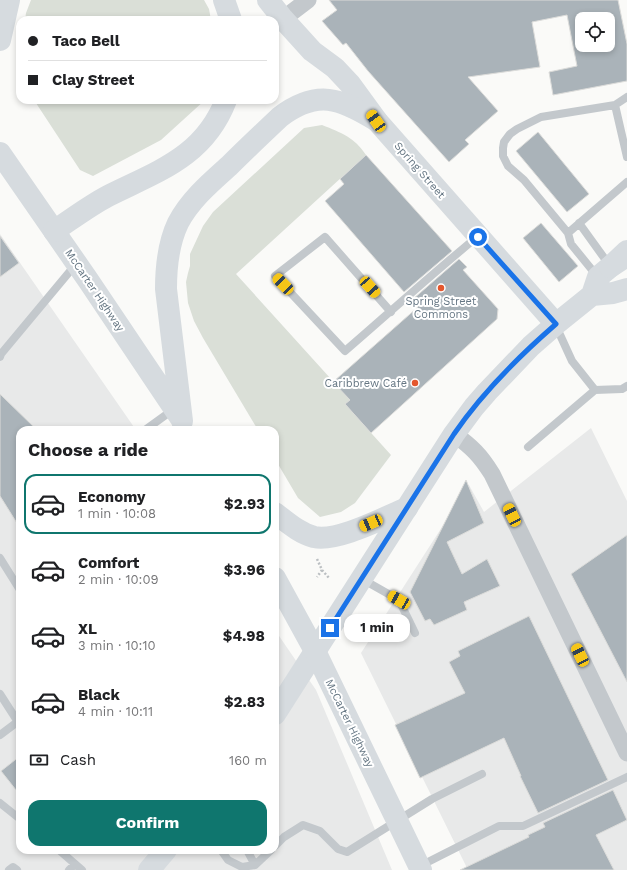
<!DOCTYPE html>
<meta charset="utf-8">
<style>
body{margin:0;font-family:"Work Sans",sans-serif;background:#f6f6f6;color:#202124;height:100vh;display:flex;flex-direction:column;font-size:15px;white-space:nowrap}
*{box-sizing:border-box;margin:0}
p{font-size:13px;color:#757577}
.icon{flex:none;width:22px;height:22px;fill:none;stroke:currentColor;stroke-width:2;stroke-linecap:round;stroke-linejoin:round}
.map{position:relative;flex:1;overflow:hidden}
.panel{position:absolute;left:16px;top:426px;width:263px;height:428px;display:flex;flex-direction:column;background:#fff;border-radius:12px;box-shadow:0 2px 6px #0003}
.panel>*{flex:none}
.banner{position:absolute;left:16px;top:16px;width:263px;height:88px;border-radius:12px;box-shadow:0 2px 6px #0003;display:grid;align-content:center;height:88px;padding:0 12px;background:#fff}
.buttons{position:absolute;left:575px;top:12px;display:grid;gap:8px}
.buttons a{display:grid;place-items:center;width:40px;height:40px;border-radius:8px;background:#fff;box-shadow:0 2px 6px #0003;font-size:20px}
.end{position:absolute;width:18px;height:18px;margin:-9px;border:5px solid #1a73e8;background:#fff;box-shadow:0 0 0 2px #fff}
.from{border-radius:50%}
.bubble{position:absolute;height:28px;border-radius:12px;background:#fff;box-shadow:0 2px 6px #0003;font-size:13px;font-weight:700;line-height:28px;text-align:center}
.car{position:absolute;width:12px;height:24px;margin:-12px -6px;border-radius:5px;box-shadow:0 0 3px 1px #0007;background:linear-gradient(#f5c518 24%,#345 0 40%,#f5c518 0 76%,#345 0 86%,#f5c518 0)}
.banner b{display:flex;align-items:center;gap:14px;height:38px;font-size:15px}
.banner b+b{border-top:1px solid #e0e0e0}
.banner i{width:10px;height:10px;background:#202124}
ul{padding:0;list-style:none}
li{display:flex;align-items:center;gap:12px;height:60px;margin:0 8px 6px;padding:0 4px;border:2px solid transparent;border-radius:12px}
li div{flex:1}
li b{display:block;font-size:15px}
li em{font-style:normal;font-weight:700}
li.selected{border-color:#0f766e}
li>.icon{width:36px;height:36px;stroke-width:1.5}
h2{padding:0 12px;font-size:18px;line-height:48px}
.pay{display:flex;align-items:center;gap:10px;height:44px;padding:0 12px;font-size:15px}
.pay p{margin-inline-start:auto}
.primary-button{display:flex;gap:8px;margin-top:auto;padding:8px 12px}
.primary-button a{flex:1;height:46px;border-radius:12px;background:#0f766e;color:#fff;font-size:16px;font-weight:700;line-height:46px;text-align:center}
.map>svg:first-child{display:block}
.built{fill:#e8e9e9}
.green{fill:#dadfd7}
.building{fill:#aab3b9;stroke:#dcdcda;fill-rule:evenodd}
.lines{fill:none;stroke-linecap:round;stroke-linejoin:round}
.path{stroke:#bbbfc2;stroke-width:2.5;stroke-dasharray:2 2;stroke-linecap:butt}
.lane{stroke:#c3c8cc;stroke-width:8}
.street{stroke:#c3c8cc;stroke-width:17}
.secondary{stroke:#d6dbdf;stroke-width:22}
.primary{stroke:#d6dbdf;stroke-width:22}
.highway{stroke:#d6dbdf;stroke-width:22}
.route{stroke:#1a73e8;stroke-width:5}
.poi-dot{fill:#e4572e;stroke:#fff;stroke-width:1.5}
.labels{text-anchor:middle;stroke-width:4;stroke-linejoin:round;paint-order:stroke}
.street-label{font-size:11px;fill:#657683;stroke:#fff}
.poi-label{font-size:11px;fill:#657683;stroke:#fff}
</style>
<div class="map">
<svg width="627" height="870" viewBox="0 0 627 870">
<rect width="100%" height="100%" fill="#fafaf8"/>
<!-- built -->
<path class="built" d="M0 234 136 430H20V850H275V630L316 690 392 870H0Z
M591 428 627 501V870H468L361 653 469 485 484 512Z"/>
<!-- green -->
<path class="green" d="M31 0H204L209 9 211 20H25L26 13Z
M34 100H205L161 140 93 176 80 170Z
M322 125C342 133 354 137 366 155L236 274 350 400 345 404 391 455 355 503 341 512 320 517 298 498 275 459V430H258L203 338 194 321 188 303 186 282 188 273 190 266V254L203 226 213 212 304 128Z"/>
<!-- building -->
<path class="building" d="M329 0H618L627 44V81L553 95 549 72 577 66 567 15 532 22 540 67 468 77 498 111 465 140 469 144 449 162 368 71 346 43 343 45 322 21 337 10ZM582 19H608V45H582Z
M538 132 589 194 567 212 516 151Z
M366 155 452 251 404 292 325 201 344 184 340 179Z
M541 223 578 266 559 282 523 238Z
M0 236 19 263 0 277Z
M459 259 467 267 463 270 498 309 497 319 371 433 345 404 350 400 333 382 418 307 412 300Z
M0 394 37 430H20V528L0 496Z
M466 480 484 523 447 542 462 574 487 559 500 586 464 602 467 610 434 625 430 619 425 621 410 592Z
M627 535V682L571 574Z
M529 616 608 780 538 813 520 776H521L504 738 420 778 395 725 465 693 449 662 460 656 458 651Z
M20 756V795L1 771Z
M613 790 627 820 596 835 614 870H460L529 837 528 835 545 827 543 823Z"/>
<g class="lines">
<!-- path -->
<path class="path" d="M317 559 322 570 317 577
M322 570 329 578"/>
<!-- lane -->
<path class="lane" d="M615 105 627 157
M579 223 610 266
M568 233 627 182
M597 276 571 244 568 233 524 180 508 166 503 156V148L504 142 510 134 517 129 541 117 615 105 627 97
M391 312 325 237 275 276 345 351C389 313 432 274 477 237
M556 326 572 361 595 390
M0 357 1 354 76 264
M145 430 174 409
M528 447 595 390 622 389 627 386
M0 558 20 590
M362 579 399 600 415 633
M0 694 18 722
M0 735 20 720
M0 803 20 819
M275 846 284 837 303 825 320 831 338 849 347 852 432 799 482 774
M59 850 82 870
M221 850 228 860 242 867 255 865 271 850
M247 850 255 865
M420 866 499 826H523L627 777
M9 870 13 867 17 870
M69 870 75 864"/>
<!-- street -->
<path class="street" d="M283 19 308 0
M454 434C472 447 480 455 492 474L627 753"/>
<!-- secondary -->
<path class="secondary" d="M268 0 283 19 312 51 335 68 350 84 377 121 556 324
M592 295 598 277 610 267 627 256
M275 714 454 434 474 407 487 392 531 346 556 324 592 295 613 293 627 289
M149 870 166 850"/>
<!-- primary -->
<path class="primary" d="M0 153 88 280 180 417
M610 267 627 251
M182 421 166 289C166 266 168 244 178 223 190 200 210 183 229 166 246 149 263 133 280 117 317 89 340 98 377 121
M275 513C287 522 299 533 314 537 338 542 383 518 407 508
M275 578 315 651 421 870"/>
<!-- highway -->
<path class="highway" d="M224 0 231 20
M0 40 9 0
M54 231C72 219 89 206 108 196 158 171 204 157 226 100"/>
</g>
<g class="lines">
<!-- route -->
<path class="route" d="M330 628 454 434C482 393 518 357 556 324L478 237"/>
</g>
<!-- markers -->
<g class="poi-dot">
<circle cx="441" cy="288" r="4"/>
<circle cx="415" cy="383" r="4"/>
</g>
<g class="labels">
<!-- street labels -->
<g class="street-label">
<text transform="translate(420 170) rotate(49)" y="4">Spring Street</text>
<text transform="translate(95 290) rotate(56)" y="4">McCarter Highway</text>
<text transform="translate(350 723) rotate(64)" y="4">McCarter Highway</text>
</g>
<!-- poi labels -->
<g class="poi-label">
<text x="441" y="305">Spring Street<tspan x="441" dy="13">Commons</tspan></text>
<text x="407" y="387" text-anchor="end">Caribbrew Café</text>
</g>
</g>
</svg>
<div class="buttons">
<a><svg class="icon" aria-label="locate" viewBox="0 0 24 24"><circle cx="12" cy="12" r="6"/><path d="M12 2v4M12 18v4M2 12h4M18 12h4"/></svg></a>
</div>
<i class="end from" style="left:478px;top:237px"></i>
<i class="end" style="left:330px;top:628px"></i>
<div class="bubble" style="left:344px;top:614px;width:66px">1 min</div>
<i class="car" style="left:376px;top:121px;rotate:325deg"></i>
<i class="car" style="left:283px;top:284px;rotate:316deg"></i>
<i class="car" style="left:370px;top:287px;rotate:138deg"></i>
<i class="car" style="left:512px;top:515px;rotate:334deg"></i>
<i class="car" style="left:371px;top:523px;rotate:247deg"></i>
<i class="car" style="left:399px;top:600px;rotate:300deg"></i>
<i class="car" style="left:580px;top:655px;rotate:334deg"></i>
<div class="banner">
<b><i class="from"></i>Taco Bell</b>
<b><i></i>Clay Street</b>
</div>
<section class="panel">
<h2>Choose a ride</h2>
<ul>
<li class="selected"><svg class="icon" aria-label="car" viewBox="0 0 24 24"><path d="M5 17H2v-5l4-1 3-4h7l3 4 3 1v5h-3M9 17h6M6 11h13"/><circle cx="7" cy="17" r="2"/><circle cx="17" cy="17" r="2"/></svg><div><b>Economy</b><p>1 min · 10:08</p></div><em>$2.93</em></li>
<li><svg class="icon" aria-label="car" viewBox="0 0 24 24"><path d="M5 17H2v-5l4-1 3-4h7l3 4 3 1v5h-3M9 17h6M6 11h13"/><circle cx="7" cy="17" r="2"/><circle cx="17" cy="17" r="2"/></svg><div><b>Comfort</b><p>2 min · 10:09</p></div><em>$3.96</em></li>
<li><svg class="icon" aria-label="car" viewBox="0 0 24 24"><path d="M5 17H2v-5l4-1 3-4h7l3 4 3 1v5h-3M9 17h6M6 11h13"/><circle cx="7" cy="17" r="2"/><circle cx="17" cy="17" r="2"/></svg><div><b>XL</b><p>3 min · 10:10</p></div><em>$4.98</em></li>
<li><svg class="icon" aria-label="car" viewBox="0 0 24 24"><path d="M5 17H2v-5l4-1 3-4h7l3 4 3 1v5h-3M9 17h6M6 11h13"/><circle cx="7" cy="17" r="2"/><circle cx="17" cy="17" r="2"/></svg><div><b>Black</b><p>4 min · 10:11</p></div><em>$2.83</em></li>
</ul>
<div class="pay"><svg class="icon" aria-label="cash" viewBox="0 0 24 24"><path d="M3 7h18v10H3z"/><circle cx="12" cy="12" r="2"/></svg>Cash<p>160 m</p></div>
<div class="primary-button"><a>Confirm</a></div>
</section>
</div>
